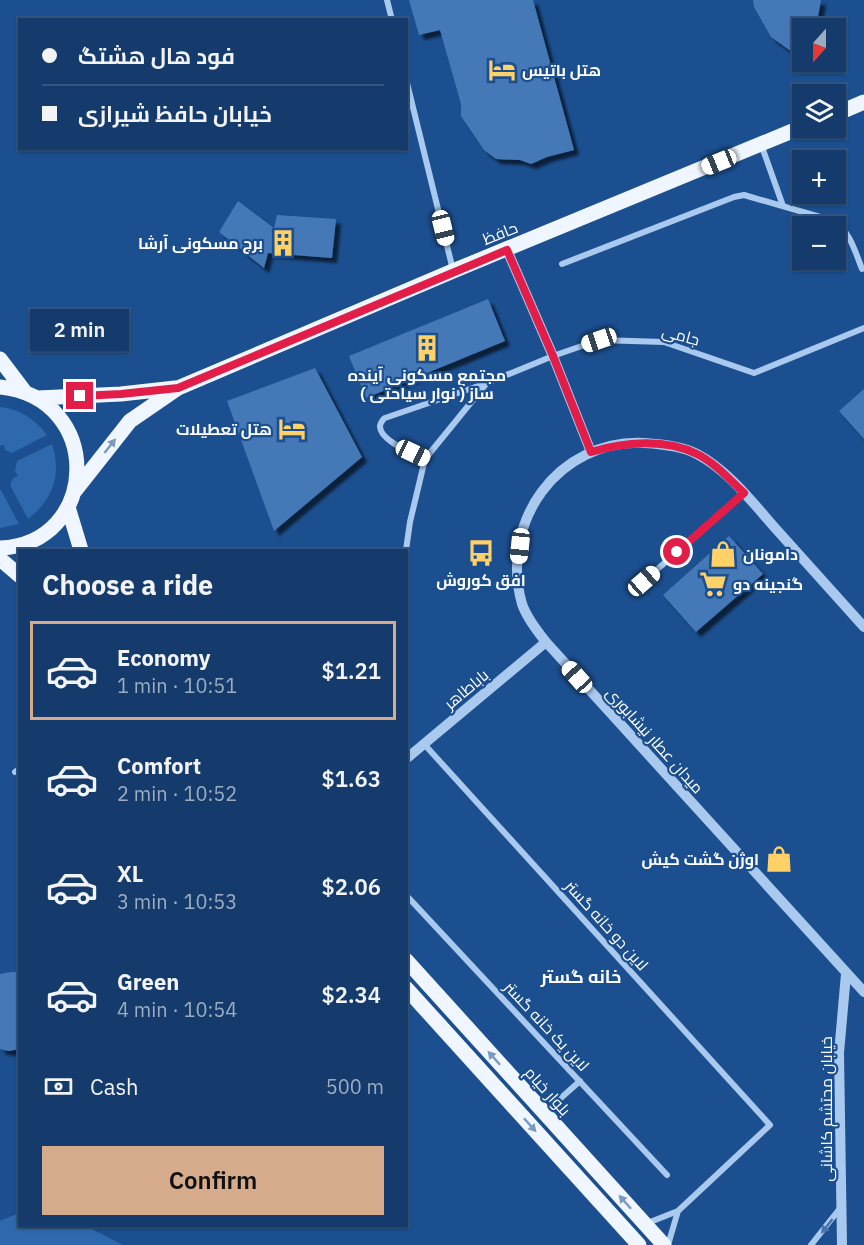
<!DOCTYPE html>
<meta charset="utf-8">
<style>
body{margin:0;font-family:"IBM Plex Sans",Cairo,sans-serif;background:#214673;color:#f1f3f6;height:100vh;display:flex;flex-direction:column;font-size:22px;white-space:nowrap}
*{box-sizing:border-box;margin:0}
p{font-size:20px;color:#9dadc1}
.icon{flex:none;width:33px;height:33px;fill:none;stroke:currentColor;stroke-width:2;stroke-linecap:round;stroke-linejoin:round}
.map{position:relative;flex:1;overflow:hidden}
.side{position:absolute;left:18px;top:549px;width:390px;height:678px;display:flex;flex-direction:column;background:#143b6b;border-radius:0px;box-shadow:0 2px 4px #0004,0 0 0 2px #33557e}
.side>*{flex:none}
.guide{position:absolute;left:18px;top:18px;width:390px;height:132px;border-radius:0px;box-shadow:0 2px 4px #0004,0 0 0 2px #33557e;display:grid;align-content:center;height:132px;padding:0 24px;background:#143b6b}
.needle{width:39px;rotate:201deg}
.controls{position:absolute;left:792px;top:18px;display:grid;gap:12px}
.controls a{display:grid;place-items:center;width:54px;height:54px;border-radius:0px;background:#143b6b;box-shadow:0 2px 4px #0004,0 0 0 2px #33557e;font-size:30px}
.end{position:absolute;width:27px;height:27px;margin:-14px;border:8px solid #e11d48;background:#fff;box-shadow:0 0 0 3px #fff}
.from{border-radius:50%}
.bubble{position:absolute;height:42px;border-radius:0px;background:#143b6b;box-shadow:0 2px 4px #0004,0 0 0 2px #33557e;font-size:20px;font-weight:600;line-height:42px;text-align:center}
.car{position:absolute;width:18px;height:36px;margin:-18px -9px;border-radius:8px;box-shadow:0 0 4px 2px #0007;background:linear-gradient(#fff 24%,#345 0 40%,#fff 0 76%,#345 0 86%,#fff 0)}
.guide b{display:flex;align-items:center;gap:21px;height:57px;font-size:22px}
.guide b+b{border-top:2px solid #33557e}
.guide i{width:15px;height:15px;background:#f1f3f6}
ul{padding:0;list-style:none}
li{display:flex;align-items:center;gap:18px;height:99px;margin:0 12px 9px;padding:0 12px;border:3px solid transparent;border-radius:0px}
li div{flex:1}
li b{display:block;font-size:22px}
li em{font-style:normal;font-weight:600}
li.selected{border-color:#d6ab8b}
li>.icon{width:54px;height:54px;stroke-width:1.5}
h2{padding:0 24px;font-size:27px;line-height:72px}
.pay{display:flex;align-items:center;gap:15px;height:66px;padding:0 24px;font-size:22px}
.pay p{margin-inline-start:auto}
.action{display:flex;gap:12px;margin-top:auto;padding:12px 24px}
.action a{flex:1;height:69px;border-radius:0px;background:#d6ab8b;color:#111;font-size:24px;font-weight:600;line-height:69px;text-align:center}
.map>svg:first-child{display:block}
.green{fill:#2e69ad}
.building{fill:#4478b7;filter:url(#shadow)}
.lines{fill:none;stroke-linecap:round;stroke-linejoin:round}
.minor{stroke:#a9c9ee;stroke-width:6}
.tertiary{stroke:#a9c9ee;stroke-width:10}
.primary{stroke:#f0f6ff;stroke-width:15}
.oneway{fill:#7b9ac1}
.oneway2{fill:#4674ac}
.route{stroke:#e11d48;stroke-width:8}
.labels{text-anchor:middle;stroke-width:4.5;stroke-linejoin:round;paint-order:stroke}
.poi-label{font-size:16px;font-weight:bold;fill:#fff;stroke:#1b4f8f;text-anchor:start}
.street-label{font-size:16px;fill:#fff;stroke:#1b4f8f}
.neighbourhood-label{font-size:18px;font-weight:bold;fill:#fff;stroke:#1b4f8f}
</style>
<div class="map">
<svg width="864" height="1245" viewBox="0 0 864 1245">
<defs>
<filter id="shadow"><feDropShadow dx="5" dy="5" stdDeviation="1.5" flood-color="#0009"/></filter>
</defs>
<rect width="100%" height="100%" fill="#1b4f8f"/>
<!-- green -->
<path class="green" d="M0 407C20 409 35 419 47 435L12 453 5 450 4 445 0 446Z
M52 444C62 474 53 500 28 519L10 485 13 478 18 476 15 471 17 461Z
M0 490H1L19 524 0 528Z
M19 1213 20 1226H86L123 1245H0V1221Z"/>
<!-- building -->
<path class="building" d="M409 0H533L574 150 547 157 531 164 520 160 496 159 484 150 461 116V104L440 30 419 35Z
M753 0H821L816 28H802V59L771 37 754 7Z
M238 201 274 228 277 215 336 219 332 258 268 253 264 268 219 232Z
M488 299 505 341 366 398 349 356Z
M315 368 362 457 274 531 227 401Z
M864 389V439L839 411Z
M729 536 763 574 696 632 663 595Z
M11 972H20V1049L9 1051 0 1049V974Z"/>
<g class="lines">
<!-- minor -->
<path class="minor" d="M387 0 392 20
M406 79 453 270
M761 144 783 206
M562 264 734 197 744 195 834 221C850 232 855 251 862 269
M425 459C415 454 379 441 380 426 380 424 383 419 385 418L487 383 553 356 599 340 664 342 754 373 864 328
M406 550 410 522 425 459 486 384
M644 581 744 493
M406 621V631
M424 744 770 1125 678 1211 645 1224
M15 772 20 768
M406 895 667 1175
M544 1113 580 1081
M668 1245 678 1211
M811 1245 841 1207"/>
<!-- tertiary -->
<path class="tertiary" d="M507 250 553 356 591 452
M864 627C835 595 806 562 776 529 753 503 729 471 697 454 682 446 662 444 644 443 558 439 499 522 522 604 527 618 537 631 546 642L864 992
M406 759 546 642
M842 1245 839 1053 846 974"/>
<!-- primary -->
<path class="primary" d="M836 114 864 102
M0 359 25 392
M0 387C105 398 100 544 0 548
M38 398 121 394 175 388
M74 492 130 421 178 388 453 271 802 127
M68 507 81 550
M0 559 20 576
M406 960 664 1245
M406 988 639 1245"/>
</g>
<!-- one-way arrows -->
<defs><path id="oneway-solid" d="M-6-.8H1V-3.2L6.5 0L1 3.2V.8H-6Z" transform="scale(1.5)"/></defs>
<g class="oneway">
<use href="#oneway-solid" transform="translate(110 446) rotate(-52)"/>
<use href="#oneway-solid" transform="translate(494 1058) rotate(-132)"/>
<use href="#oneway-solid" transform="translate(530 1125) rotate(48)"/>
<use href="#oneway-solid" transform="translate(625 1202) rotate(-132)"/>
</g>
<use class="oneway2" href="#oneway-solid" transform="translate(827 1226) rotate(128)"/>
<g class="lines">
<!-- route -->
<path class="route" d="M80 396 121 394 178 388 507 250 553 356 591 452C624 442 665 438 697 454 715 463 729 479 744 493L677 552"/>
</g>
<!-- icons -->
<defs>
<symbol id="hotel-bare" viewBox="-9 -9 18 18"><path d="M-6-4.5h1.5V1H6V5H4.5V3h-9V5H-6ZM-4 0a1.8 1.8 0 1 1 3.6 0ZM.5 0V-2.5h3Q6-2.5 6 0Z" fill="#ffd166" stroke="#1b4f8f" stroke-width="2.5" paint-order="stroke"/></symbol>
<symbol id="building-bare" viewBox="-9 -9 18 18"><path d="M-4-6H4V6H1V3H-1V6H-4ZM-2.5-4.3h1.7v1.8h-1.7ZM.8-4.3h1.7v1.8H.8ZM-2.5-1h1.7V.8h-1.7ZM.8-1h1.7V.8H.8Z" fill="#ffd166" stroke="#1b4f8f" stroke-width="2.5" paint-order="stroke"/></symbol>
<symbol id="bus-bare" viewBox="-9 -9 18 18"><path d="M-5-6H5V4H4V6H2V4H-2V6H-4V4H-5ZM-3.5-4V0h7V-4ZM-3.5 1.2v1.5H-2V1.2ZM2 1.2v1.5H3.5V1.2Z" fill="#ffd166" stroke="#1b4f8f" stroke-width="2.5" paint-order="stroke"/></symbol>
<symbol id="shop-bare" viewBox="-9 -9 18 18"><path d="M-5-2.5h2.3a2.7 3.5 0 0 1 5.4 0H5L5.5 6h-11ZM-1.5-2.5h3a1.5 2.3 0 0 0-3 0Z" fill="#ffd166" stroke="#1b4f8f" stroke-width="2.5" paint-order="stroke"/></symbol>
<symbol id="supermarket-bare" viewBox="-9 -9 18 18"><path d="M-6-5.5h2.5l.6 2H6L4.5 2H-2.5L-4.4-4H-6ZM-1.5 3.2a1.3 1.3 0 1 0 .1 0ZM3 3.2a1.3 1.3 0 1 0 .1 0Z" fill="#ffd166" stroke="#1b4f8f" stroke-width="2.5" paint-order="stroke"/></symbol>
</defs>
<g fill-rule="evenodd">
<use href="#hotel-bare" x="483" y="51" width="38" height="38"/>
<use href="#building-bare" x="264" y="224" width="38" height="38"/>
<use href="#building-bare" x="408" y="329" width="38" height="38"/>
<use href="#hotel-bare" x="273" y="410" width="38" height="38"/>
<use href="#bus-bare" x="462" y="534" width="38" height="38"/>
<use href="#shop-bare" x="704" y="535" width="38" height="38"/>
<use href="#supermarket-bare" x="694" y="565" width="38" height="38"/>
<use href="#shop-bare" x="760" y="840" width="38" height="38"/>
</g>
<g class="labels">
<!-- poi labels -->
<g class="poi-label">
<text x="522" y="76">هتل باتیس</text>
<text x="263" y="249" text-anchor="end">برج مسکونی آرشا</text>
<text x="427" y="381" text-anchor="middle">مجتمع مسکونی آینده<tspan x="427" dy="18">ساز ( نوار سیاحتی )</tspan></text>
<text x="272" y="435" text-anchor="end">هتل تعطیلات</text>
<text x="743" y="560">دامونان</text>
<text x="481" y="586" text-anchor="middle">افق کوروش</text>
<text x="733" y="590">گنجینه دو</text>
<text x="759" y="865" text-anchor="end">اوژن گشت كيش</text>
</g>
<!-- street labels -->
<g class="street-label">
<text transform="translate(500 233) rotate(-22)" y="6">حافظ</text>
<text transform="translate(681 335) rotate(15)" y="6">جامی</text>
<text transform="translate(466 689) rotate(-40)" y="6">باباطاهر</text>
<text transform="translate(655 740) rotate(48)" y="6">میدان عطار نیشابوری</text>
<text transform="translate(607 925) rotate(48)" y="6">لاین دو خانه گستر</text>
<text transform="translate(547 1026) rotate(47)" y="6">لاین یک خانه گستر</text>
<text transform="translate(548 1091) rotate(48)" y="6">بلوار خیام</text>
<text transform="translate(826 1109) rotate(-90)" y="6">خیابان محتشم کاشانی</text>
</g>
<!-- neighbourhood labels -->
<g class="neighbourhood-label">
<text x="581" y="983">خانه گستر</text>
</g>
</g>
</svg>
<div class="controls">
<a><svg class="needle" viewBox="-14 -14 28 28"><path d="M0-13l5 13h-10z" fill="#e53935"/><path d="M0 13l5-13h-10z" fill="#9dadc1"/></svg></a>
<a><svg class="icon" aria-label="layers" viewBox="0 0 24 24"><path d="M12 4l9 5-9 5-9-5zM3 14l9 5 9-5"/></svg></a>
<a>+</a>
<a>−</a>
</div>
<i class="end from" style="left:677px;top:552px"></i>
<i class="end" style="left:80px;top:396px"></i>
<div class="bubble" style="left:30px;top:309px;width:99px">2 min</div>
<i class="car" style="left:719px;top:162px;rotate:248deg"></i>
<i class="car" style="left:443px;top:228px;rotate:166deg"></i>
<i class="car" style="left:599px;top:340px;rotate:251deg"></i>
<i class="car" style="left:413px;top:453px;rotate:115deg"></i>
<i class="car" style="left:520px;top:546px;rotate:186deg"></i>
<i class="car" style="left:644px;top:581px;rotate:49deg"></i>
<i class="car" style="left:577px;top:677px;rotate:318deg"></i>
<div class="guide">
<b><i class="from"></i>فود هال هشتگ</b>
<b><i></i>خیابان حافظ شیرازی</b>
</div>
<section class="side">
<h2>Choose a ride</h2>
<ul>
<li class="selected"><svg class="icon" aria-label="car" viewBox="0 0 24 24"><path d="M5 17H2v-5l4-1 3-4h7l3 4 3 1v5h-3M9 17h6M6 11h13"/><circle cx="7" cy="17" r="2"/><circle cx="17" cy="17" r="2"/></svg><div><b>Economy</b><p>1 min · 10:51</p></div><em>$1.21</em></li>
<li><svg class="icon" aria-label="car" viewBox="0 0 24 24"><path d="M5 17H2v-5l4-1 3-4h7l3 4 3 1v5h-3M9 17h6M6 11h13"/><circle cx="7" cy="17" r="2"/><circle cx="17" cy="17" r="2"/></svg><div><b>Comfort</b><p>2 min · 10:52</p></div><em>$1.63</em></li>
<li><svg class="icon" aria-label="car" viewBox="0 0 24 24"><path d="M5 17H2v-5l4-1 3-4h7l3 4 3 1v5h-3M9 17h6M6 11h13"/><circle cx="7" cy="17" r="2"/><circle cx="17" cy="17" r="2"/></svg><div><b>XL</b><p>3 min · 10:53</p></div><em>$2.06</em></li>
<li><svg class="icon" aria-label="car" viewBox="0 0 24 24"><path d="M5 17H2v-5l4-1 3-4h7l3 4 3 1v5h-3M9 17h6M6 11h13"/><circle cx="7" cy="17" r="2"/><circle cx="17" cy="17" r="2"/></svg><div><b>Green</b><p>4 min · 10:54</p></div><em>$2.34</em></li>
</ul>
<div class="pay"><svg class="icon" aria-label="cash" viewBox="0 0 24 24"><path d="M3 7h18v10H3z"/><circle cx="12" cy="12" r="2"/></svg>Cash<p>500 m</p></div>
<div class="action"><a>Confirm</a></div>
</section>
</div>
